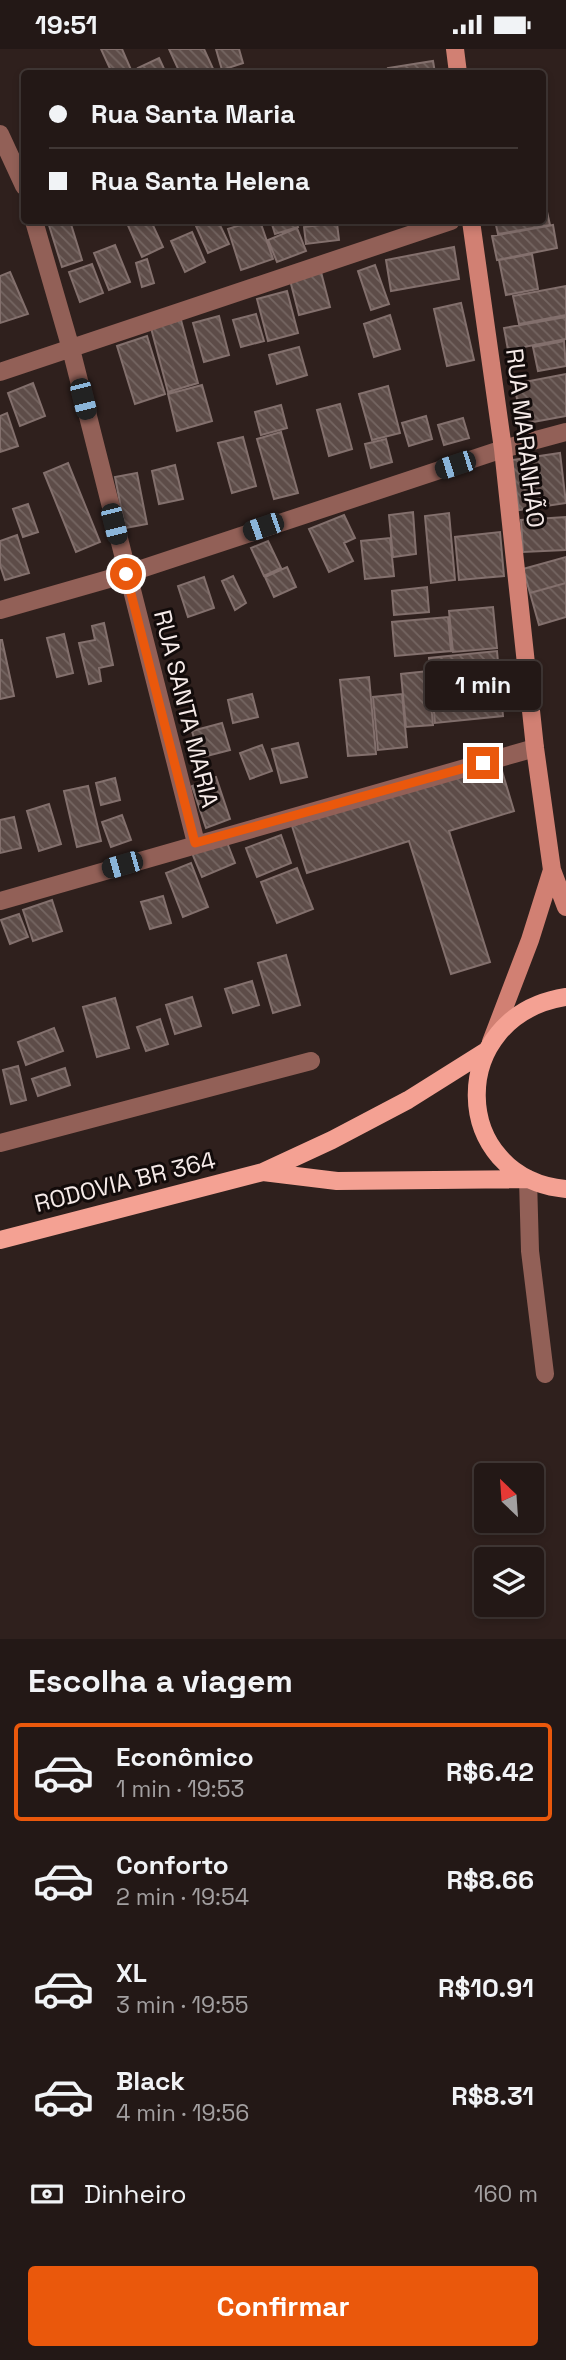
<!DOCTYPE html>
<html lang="pt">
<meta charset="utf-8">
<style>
body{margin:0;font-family:"Space Grotesk",sans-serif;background:#2f2523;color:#f1f3f6;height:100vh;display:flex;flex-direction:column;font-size:26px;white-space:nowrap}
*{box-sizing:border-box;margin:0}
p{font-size:23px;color:#a3a0a1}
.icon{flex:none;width:38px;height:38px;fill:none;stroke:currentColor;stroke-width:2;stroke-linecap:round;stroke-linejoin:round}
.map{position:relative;height:1590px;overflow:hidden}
.drawer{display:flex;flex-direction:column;background:#231816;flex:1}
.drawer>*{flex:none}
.top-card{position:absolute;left:21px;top:21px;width:525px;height:154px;border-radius:7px;box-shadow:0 4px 10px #0003,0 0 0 2px #403735;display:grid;align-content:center;height:154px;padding:0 28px;background:#231816}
.needle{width:46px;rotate:335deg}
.buttons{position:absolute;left:474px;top:1414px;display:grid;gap:14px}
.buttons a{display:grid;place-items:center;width:70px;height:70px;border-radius:7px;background:#231816;box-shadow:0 4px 10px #0003,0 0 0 2px #403735;font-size:35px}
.end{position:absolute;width:32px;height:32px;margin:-16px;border:9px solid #ea580c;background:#fff;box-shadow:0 0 0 4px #fff}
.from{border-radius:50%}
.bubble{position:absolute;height:49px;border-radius:7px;background:#231816;box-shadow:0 4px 10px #0003,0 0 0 2px #403735;font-size:23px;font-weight:700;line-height:49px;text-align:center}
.car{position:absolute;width:21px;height:42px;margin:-21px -10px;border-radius:9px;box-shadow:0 0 5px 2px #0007;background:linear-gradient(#222 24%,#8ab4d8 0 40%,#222 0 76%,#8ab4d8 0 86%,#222 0)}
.top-card b{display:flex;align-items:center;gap:24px;height:66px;font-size:26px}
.top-card b+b{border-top:2px solid #403735}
.top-card i{width:18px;height:18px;background:#f1f3f6}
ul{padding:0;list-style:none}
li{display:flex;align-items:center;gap:21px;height:98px;margin:0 14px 10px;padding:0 14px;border:4px solid transparent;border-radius:7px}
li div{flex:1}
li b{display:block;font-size:26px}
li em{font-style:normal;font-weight:700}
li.current{border-color:#ea580c}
li>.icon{width:63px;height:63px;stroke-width:1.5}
h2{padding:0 28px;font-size:32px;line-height:84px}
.pay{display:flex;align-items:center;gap:18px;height:77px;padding:0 28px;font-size:26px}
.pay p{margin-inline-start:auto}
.primary-button{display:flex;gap:14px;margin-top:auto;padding:14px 28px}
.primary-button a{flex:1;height:80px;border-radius:7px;background:#ea580c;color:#fff;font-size:28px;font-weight:700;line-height:80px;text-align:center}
.status{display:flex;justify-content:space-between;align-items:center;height:49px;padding:0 35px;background:#231816;direction:ltr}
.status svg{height:19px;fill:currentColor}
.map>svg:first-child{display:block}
.building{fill:url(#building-back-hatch);stroke:#83706d;stroke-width:2}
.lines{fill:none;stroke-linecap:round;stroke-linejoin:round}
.street{stroke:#926057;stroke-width:18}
.secondary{stroke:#d18073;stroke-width:18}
.primary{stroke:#f4a193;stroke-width:18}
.route{stroke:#ea580c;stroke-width:9}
.labels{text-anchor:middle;stroke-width:6;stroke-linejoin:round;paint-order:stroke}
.street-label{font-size:24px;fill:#f5eae8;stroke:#120b0a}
</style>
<div class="status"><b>19:51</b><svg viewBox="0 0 49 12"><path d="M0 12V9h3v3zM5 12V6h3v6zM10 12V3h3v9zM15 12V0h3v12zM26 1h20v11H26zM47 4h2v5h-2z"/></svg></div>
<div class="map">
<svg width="566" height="1590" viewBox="0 0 566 1590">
<defs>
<pattern id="building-back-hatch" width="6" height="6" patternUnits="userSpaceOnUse" patternTransform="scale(1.75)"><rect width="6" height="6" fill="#5d4c48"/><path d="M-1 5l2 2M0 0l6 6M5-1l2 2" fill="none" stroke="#756662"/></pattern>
</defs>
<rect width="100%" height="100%" fill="#2f201d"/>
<!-- building -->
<path class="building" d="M101 0H122L132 23 112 24Z
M169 0H204L215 24H180Z
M216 0H239L243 14 222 21Z
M159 9 166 24H141L138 19Z
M433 12 435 24H389L388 19Z
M542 154H545L550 176 498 185 495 172H542Z
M54 172H70L82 211 62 218 48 173Z
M126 172H151L163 198 142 208Z
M208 172H218L229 195 208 204 196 177Z
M253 172H260L273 210 241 221 228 180Z
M271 172H296L298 178 275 185Z
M337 174 339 191 306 195 304 178Z
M553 176 557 199 497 211 492 187Z
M297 179 306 202 277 213 268 191Z
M192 183 205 213 185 223 171 192Z
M115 196 130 233 109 241 94 204Z
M454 198 459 230 391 242 386 211Z
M532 205 538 240 506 246 499 211Z
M147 210 154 234 142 238 136 214Z
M92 215 103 244 80 253 69 223Z
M375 216 389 255 371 261 358 222Z
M10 223 28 265 0 274V227Z
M321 223 330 258 299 266 290 231Z
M566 237V266L519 275 513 247Z
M287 242 298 284 268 292 257 250Z
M461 254 474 311 447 317 434 260Z
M256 265 264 292 241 298 233 271Z
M390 266 400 300 374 308 364 275Z
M219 267 229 306 204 313 193 274Z
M566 268V290L508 301 504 279Z
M181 271 198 334 168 343 151 279Z
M147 287 165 345 135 355 117 297Z
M564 292 566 317 538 322 533 298Z
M299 298 307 326 277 335 269 306Z
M566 325V367L522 375 514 335Z
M33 334 45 367 20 377 8 344Z
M202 336 212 372 177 382 168 345Z
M388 337 400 384 372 391 359 345Z
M340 355 352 400 329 407 317 361Z
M281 356 287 379 261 386 255 363Z
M7 364 18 397 0 403V367Z
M426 367 432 390 409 397 402 374Z
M463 369 469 389 444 396 438 376Z
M281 383 298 444 274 450 257 390Z
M243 388 256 437 232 444 218 394Z
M386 390 392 413 371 419 365 395Z
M560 404 566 454 519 461 512 411Z
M68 414 100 493 76 503 44 424Z
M175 416 183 450 159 455 152 422Z
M137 424 147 475 125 479 115 428Z
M28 455 38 483 23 488 13 460Z
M413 463 416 505 393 508 389 466Z
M449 464 455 531 431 534 425 467Z
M344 466 355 489 344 494 353 512 329 523 309 480Z
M566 468V501L523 503 521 471Z
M500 483 504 527 459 531 455 488Z
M17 486 29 524 5 531 0 516V492Z
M390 489 394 527 365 530 361 492Z
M268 492 281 519 264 527 251 499Z
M566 508V534L530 544 523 520Z
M287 518 296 538 274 548 265 528Z
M233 527 246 554 235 561 222 532Z
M204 528 214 559 188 568 178 537Z
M566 534V568L539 576 530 544Z
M427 538 429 563 394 566 392 542Z
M493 558 497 599 453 603 449 562Z
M448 568 451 602 395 607 392 573Z
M104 574 113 616 99 619 101 632 89 635 79 594 95 591 92 577Z
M64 585 73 624 57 628 47 589Z
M0 591H2L14 647 0 650Z
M497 602 503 667 435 674 429 609Z
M428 622 433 676 406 678 401 625Z
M369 628 376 705 348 707 340 631Z
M252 645 258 668 233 674 228 651Z
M402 645 407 698 378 701 373 648Z
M222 674 230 701 199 709 192 682Z
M298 694 307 728 281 734 272 700Z
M262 696 272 722 250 730 240 704Z
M499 712 514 762 449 782 490 913 451 925 409 792 307 824 292 777Z
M216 728 230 770 206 779 192 737Z
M115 729 120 751 101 756 96 734Z
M88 737 101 792 77 798 64 742Z
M49 755 61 795 39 802 27 762Z
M122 766 131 791 111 798 102 773Z
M14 768 21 799 0 804V771Z
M281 786 291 814 257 828 246 799Z
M226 791 235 814 202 828 192 804Z
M191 814 208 858 183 868 166 824Z
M297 819 313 860 277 874 261 833Z
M163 847 171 874 150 880 141 853Z
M52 851 62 882 33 892 23 861Z
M19 865 28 888 10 895 1 871Z
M286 906 300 956 273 964 258 914Z
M252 932 259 956 233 964 225 940Z
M192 948 201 977 175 985 166 956Z
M115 949 129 999 97 1008 83 958Z
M160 970 168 995 146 1002 137 978Z
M54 979 63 1002 26 1016 18 993Z
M18 1017 26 1051 11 1055 3 1021Z
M65 1019 70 1036 38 1047 32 1030Z"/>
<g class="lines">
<!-- street -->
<path class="street" d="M0 85 24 137
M34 172 71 300 196 794
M0 323 451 172
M0 561 126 525 503 400 566 383
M0 852 535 699
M0 1094 311 1012
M528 1130 530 1202 545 1325"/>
<!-- secondary -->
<path class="secondary" d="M455 0 458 24
M471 172 503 400 535 699 552 821 566 858
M491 993 530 891 552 821"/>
<!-- primary -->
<path class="primary" d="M566 948C445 967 449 1129 566 1140
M263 1123 337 1132 528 1130
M0 1191 263 1123 332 1091 408 1051 486 1002"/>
</g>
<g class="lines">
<!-- route -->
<path class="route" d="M126 525 195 794 483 714"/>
</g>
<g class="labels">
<!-- street labels -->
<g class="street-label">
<text transform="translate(525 389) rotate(83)" y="8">RUA MARANHÃO</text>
<text transform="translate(186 660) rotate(76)" y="8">RUA SANTA MARIA</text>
<text transform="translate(125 1133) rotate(-14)" y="8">RODOVIA BR 364</text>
</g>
</g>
</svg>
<div class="buttons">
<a><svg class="needle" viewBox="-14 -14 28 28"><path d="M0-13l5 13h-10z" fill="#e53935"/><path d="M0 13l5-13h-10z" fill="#a3a0a1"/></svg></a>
<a><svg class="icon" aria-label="layers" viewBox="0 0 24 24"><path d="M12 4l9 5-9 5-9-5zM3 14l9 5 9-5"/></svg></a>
</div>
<i class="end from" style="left:126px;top:525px"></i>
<i class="end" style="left:483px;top:714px"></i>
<div class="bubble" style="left:425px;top:612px;width:116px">1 min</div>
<i class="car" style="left:83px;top:350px;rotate:166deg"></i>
<i class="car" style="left:455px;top:416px;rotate:252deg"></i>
<i class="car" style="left:114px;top:475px;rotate:166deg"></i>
<i class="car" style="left:263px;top:478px;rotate:251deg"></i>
<i class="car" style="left:122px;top:816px;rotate:254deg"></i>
<div class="top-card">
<b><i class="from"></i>Rua Santa Maria</b>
<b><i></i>Rua Santa Helena</b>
</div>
</div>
<section class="drawer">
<h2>Escolha a viagem</h2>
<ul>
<li class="current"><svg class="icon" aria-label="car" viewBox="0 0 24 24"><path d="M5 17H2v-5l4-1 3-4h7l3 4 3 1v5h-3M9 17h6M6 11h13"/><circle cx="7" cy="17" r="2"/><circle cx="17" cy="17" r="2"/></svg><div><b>Econômico</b><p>1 min · 19:53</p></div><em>R$6.42</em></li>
<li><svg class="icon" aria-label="car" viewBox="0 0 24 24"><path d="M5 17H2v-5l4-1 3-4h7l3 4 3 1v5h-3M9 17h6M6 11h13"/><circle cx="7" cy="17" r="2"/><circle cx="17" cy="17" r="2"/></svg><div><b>Conforto</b><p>2 min · 19:54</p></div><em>R$8.66</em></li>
<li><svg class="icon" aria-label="car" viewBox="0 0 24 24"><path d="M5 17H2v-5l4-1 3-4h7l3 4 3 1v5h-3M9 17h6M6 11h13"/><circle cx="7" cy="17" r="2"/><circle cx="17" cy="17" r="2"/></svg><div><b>XL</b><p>3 min · 19:55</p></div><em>R$10.91</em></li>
<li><svg class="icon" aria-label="car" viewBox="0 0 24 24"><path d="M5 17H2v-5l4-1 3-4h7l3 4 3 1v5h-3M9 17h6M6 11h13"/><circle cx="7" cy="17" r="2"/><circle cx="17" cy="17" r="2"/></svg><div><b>Black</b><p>4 min · 19:56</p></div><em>R$8.31</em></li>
</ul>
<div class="pay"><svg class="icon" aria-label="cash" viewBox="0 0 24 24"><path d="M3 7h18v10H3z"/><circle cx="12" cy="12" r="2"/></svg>Dinheiro<p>160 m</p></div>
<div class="primary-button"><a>Confirmar</a></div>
</section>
